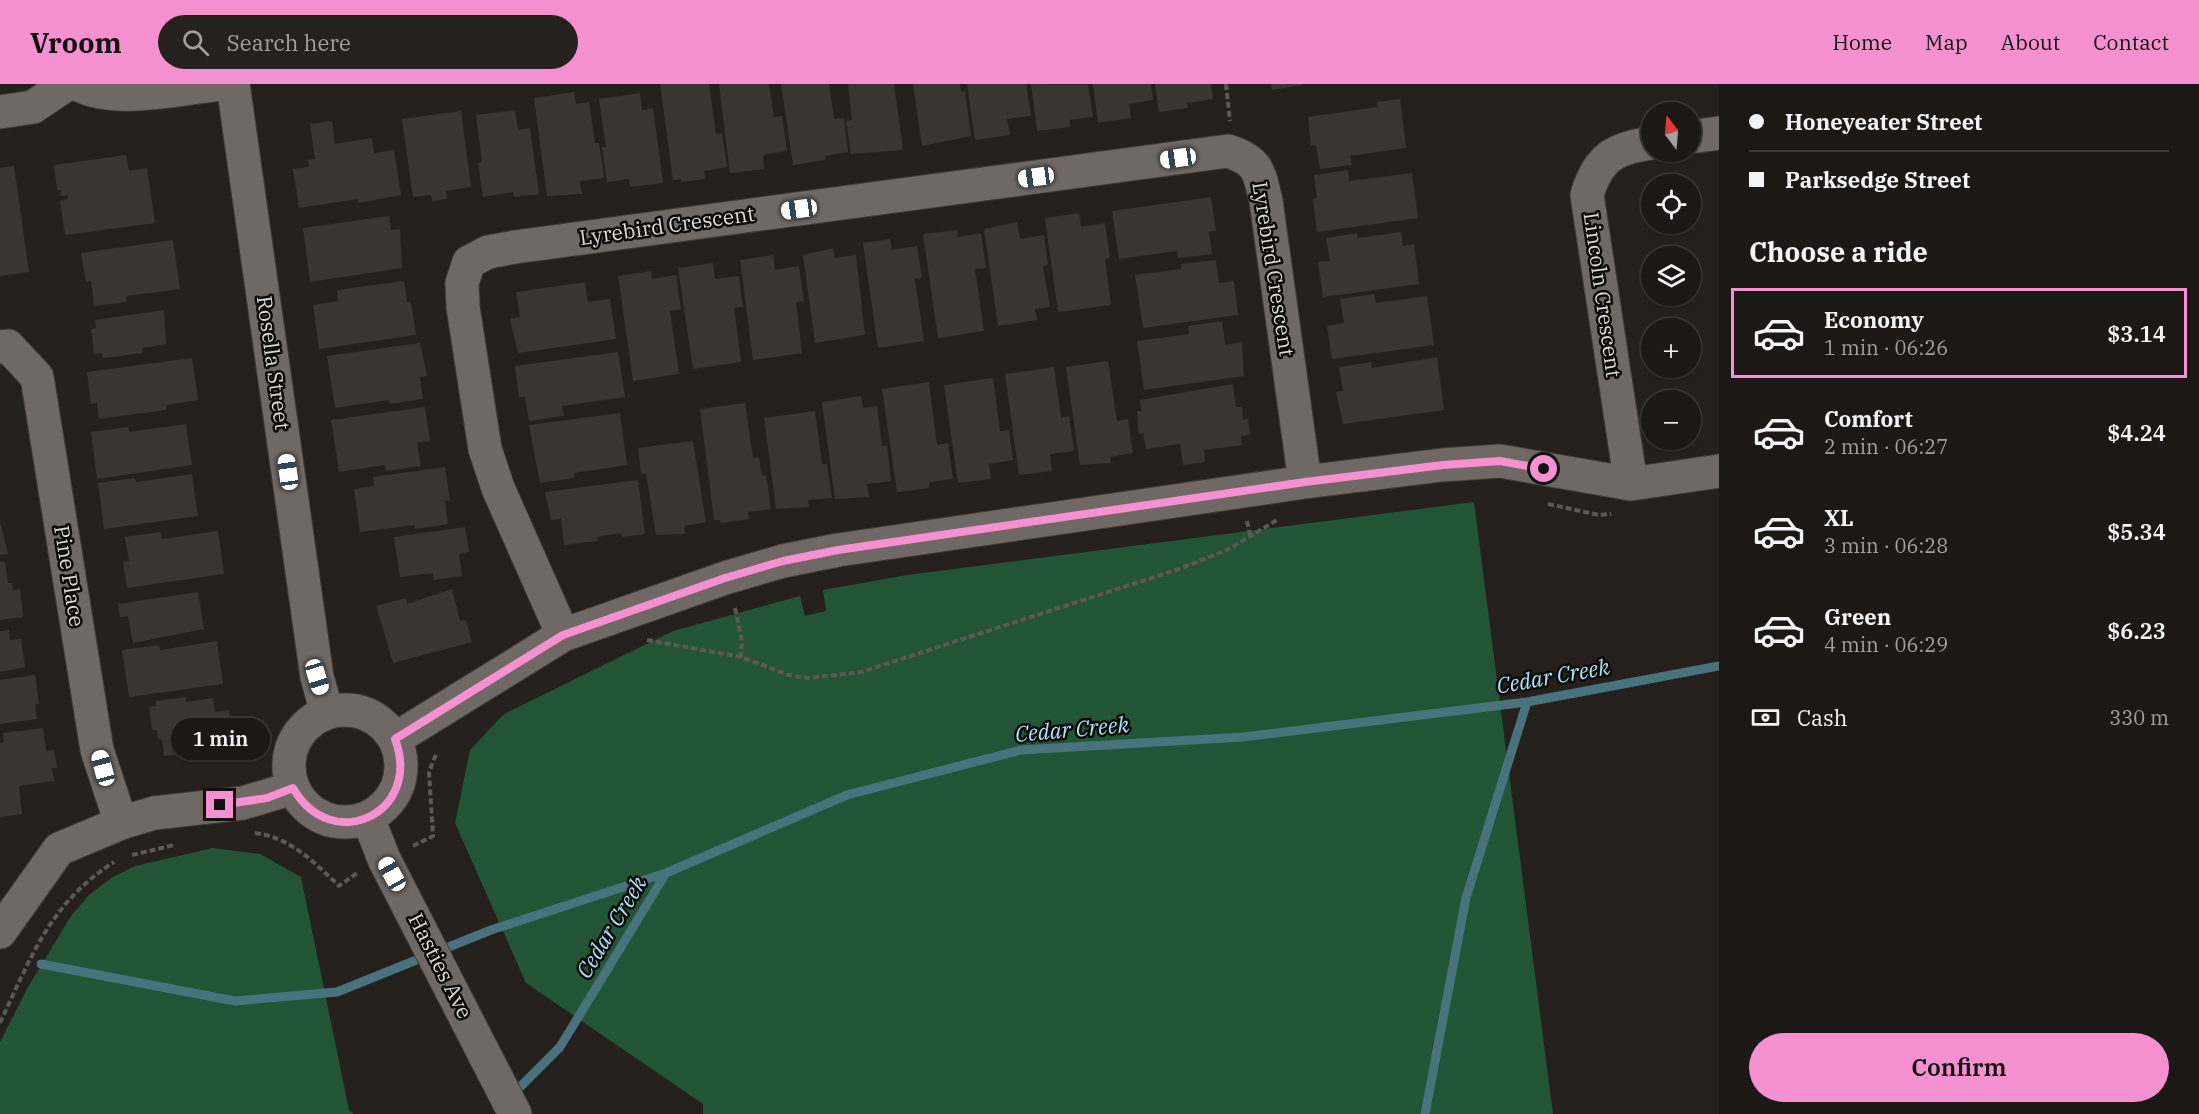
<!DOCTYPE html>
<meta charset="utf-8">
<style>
body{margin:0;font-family:"IBM Plex Serif",serif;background:#25211e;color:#f1f3f6;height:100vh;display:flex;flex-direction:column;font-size:22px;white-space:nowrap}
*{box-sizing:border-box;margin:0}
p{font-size:20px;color:#a0a0a0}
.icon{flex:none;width:33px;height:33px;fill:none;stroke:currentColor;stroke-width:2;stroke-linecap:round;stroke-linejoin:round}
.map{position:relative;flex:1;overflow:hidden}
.sheet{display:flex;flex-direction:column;background:#1c1815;width:480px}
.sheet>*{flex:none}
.banner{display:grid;align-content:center;height:132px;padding:0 30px;background:#1c1815}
.needle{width:39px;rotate:344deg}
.tools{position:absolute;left:1641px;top:18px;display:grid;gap:12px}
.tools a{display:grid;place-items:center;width:60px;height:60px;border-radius:50%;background:#1c1815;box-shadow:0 2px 4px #0004,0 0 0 2px #3a3734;font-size:30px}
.end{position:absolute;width:27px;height:27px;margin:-14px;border:8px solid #f590d1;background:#111;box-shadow:0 0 0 3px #111}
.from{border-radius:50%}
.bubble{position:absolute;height:42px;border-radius:21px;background:#1c1815;box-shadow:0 2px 4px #0004,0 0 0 2px #3a3734;font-size:20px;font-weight:600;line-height:42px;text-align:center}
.car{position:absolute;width:18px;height:36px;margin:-18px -9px;border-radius:8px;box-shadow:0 0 4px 2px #0007;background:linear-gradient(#fff 24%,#345 0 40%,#fff 0 76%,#345 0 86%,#fff 0)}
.banner b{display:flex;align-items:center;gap:21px;height:57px;font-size:22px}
.banner b+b{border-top:2px solid #3a3734}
.banner i{width:15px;height:15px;background:#f1f3f6}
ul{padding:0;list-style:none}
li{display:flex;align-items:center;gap:18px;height:90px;margin:0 12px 9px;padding:0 18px;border:3px solid transparent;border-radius:0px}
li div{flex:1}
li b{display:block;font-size:22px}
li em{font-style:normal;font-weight:600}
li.current{border-color:#f590d1}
li>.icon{width:54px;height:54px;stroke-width:1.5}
h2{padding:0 30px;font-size:27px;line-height:72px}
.pay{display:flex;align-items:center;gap:15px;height:66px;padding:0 30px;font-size:22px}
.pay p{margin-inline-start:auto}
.cta{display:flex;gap:12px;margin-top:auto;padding:12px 30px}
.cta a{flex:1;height:69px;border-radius:36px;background:#f590d1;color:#111;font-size:24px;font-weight:600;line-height:69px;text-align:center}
header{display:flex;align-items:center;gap:36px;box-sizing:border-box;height:84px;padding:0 30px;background:#f590d1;color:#111}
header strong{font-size:28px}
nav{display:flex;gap:33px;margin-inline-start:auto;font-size:21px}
.search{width:420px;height:54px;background:#25211e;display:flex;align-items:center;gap:15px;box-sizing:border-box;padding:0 21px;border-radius:33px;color:#a0a0a0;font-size:22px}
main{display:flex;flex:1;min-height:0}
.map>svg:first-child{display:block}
.green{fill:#215535}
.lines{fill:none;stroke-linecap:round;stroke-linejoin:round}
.stream{stroke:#48737d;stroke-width:9}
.building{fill:#3b3531}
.street-casing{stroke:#403c39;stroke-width:35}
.path{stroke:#5e5855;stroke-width:4;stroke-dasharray:6 3;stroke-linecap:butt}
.street{stroke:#6f6864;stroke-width:33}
.route{stroke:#f590d1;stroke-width:8}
.labels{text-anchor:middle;stroke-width:5;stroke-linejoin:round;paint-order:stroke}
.street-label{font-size:21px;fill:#ddd9d7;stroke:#0d0a09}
.water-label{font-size:22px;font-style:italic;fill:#a8e3f6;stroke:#0d0a09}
</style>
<header>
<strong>Vroom</strong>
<div class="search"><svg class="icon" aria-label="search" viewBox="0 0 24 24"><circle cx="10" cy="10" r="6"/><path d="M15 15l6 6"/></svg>Search here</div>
<nav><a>Home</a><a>Map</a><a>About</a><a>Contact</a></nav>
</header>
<main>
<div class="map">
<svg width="1719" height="1030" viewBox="0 0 1719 1030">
<rect width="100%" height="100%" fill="#26201c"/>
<!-- green -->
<path class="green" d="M1474 418 1553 1030H703V1020L526 899 455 739 470 666 504 630 673 547 800 512 805 532 826 527 823 506 907 491Z
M213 764 260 770 301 793 349 1026 354 1030H0V958L28 903 71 832 89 811 111 794 135 782Z"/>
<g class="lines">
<!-- stream -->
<path class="stream" d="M41 880 235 917 337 908 491 846 666 789
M513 1010 560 963 666 789 847 711 1021 666 1243 653 1527 618 1719 582
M1425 1030 1466 814 1527 618"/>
</g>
<!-- building -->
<path class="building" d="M660 0H709L716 50 722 49 727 83 704 87 705 95 681 98V95L673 96Z
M719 0H769L774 33 782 32 787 67 763 71 764 85 730 89Z
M781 0H829L834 35 844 34 848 68 825 72V76L793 81Z
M848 0H894L903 66 851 70 846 37 852 36Z
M913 0H960L961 8 965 7 971 52 922 62Z
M967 0H1026L1031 32 1007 35 1010 51 975 56Z
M1031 0 1088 1 1093 33 1069 36 1070 43 1037 47Z
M1093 0H1151L1153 16 1129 20 1131 34 1098 39Z
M1155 0H1211L1213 15 1187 19 1188 24 1159 28Z
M1271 0H1302V1L1272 6Z
M574 8 576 20 589 18 595 59H599L604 94 580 97 582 110 547 112 534 14Z
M640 9 642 26 653 24 663 99 630 103 629 95 607 98 602 63H606L599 15Z
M1400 15 1406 64 1350 72 1352 81 1320 85 1316 61 1311 62 1308 33 1378 23 1377 18Z
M515 26 518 46 530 44 539 110 514 113 513 108 483 113 478 79 482 78 476 31Z
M461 27 471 103 446 107 447 115 432 117 431 111 413 113 402 35Z
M332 37 335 60 372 54 374 69 394 66 401 111 358 119V115L299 124 293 85 309 83 308 76 315 75 310 40Z
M126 71 129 87 147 84 155 139 65 151 60 117 68 115V111L61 112 60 106H57L54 81Z
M14 82 29 188 0 192V84Z
M1348 86 1349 97 1412 89 1418 134 1317 148 1313 115 1317 114 1314 91Z
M1211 113 1216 147 1209 148 1212 170 1178 174 1177 167 1119 175 1112 127Z
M1079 129 1081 143 1105 139 1110 174 1105 175 1111 221 1058 228 1045 134Z
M389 132 391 146 400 145 402 184 310 198 303 144Z
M1017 138 1020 155 1044 151 1048 181 1043 182 1050 223 1035 225 1037 236 998 242 984 145Z
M957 146 958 153 981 149 986 184 975 185 984 247 938 254 923 150Z
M1401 148 1403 162 1414 160 1419 200 1323 213 1318 178 1330 177 1326 154 1357 149 1358 154Z
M890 155 892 166 917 162 922 194 915 195 924 257 878 264 863 159Z
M173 156 180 205 126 212 127 218 94 222 91 197 86 198 81 169Z
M833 164 835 174 856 171 865 251 815 259 803 171Z
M773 171 775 186 799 182 804 217 796 218 802 269 753 276 740 176Z
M1216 176 1219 199 1234 197 1238 231 1143 244 1135 191 1181 185V180Z
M713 179 715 195 739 192 743 223 734 224 741 278 693 285 678 184Z
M651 187 652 195 676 191 681 225 670 227 679 290 633 297 618 192Z
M404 197 407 218H411L416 251 319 265 313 221 338 217 337 206Z
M585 198 588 218 610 215 616 255 518 269 510 235 520 233 516 208Z
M1374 210 1376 219 1427 212 1434 261 1332 275 1327 242 1344 239 1340 215Z
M164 226 166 260 142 264 143 269 103 274 102 269 94 270 91 245 96 244 95 236Z
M1222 237 1225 261 1242 258 1244 292 1144 306 1137 257 1189 250 1188 242Z
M420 259 427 292 420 293 423 315 390 320 389 316 335 324 327 272Z
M618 268 625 313 562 322 564 332 529 337 525 313H519L515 282Z
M1437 273 1444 326 1343 340 1336 308 1343 307 1339 283 1371 278 1372 284Z
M192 274 198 316 166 321V326L99 335 97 319 91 320 87 288Z
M1108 277 1117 337 1128 335 1133 369 1110 373 1111 379 1080 381 1066 283Z
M1054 283 1061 334 1069 332 1074 367 1050 370 1052 387 1019 391 1005 290Z
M993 294 1000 347 1009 346 1013 376 989 380 991 395 958 399 944 301Z
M929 298 937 361 948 359 953 395 929 398V404L897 408 882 305Z
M1233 300 1236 323H1242L1243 336 1248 335 1250 351 1241 352 1242 361 1204 366 1205 378 1183 381 1180 360 1146 365 1143 349 1139 350 1137 327H1141L1140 316Z
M861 312 863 324 877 322 882 362 887 361 891 397 867 400 869 413 835 415 822 318Z
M745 319 753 374H759L762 392 766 391 771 425 748 428 749 435 721 439 720 436H714L700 325Z
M425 323 430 357 417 359 421 382 386 387 385 381 339 388 331 336Z
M815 327 822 380H827L832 414 808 416 809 423 776 425 764 334Z
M620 329 627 381 574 389V394L540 399 529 341Z
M186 340 192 381 97 395 91 348 128 343 129 348Z
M693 357 706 438 684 442 685 450 656 451 646 389 641 390 638 364Z
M445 383 450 416 445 417 448 440 415 445V441L360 448 354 405 374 402 373 393Z
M192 390 198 432 104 445 98 399 135 394 136 398Z
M638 396 645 450 622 453 621 449 597 453V457L564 461 561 435 551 436 545 408Z
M1 440 8 470 0 471V441Z
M465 443 469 468 459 470 462 492 434 496 433 489 400 493 394 453Z
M218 447 224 490 127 504 123 478 129 477 125 453 161 448 162 455Z
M0 478H5L8 499H12L13 506 20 505 23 533 0 536Z
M452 505 460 537 466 536 472 558 393 579 376 522 406 514 407 520Z
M198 508 204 545 133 559 128 532 120 533 118 520Z
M9 546 10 556 21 555 25 583 0 588V547Z
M217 557 223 600 129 613 122 566 159 561 160 566Z
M35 591 39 620 35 621 37 635 0 640V596Z
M186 613V618L213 614 215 628 229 626 232 647 187 653 189 669 164 672 162 655 158 656 157 646H152L149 623 156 622V617Z
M43 644 46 667 54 666 57 684H52L54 697 19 702 22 730 0 733V659L4 658 3 649Z"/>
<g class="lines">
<defs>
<path id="street" d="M77 0C115 21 180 4 222 0
M233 0 317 593 327 629
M0 28 33 23 67 0
M1690 53 1719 49
M0 263 8 262 37 293 97 666 121 739
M1631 400 1587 111C1598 74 1614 64 1652 59
M563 551 498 404 485 365 463 223 462 199 469 178 488 168 515 163 1228 67C1259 77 1259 88 1266 117L1305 398
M289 682a56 56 0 1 1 112 0a56 56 0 1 1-112 0Z
M395 655 563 551 725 494 783 477 838 466 1305 398 1442 381 1500 377 1631 400 1719 387
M368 734 384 775 515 1030
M0 848 59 765 121 739 154 729 243 719 293 704"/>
</defs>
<!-- street casing -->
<use href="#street" class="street-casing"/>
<!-- path -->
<path class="path" d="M1226 0 1230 37
M1548 420 1599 431 1611 430
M1247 437 1250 451
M735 524 742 557 741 573
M647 556 741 573 789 591 808 594 861 588 1179 485 1229 465 1277 436
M255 749C290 753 315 779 339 802L357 789
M413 762 433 752 429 688 437 668
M132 771 174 761
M0 939C31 873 50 819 114 778"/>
<!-- street -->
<use href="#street" class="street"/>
</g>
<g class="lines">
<!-- route -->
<path class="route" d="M220 721 267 714 293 704C332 772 423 729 395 655L563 551 725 494 783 477 838 466 1305 398 1443 381 1500 377 1544 385"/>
</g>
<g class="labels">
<!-- street labels -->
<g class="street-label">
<text transform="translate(667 142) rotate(-8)" y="7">Lyrebird Crescent</text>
<text transform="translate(1273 185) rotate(81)" y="7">Lyrebird Crescent</text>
<text transform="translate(1602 211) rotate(82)" y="7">Lincoln Crescent</text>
<text transform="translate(273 279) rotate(82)" y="7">Rosella Street</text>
<text transform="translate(69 492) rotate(81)" y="7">Pine Place</text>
<text transform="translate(440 882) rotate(63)" y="7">Hasties Ave</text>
</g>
<!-- water labels -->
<g class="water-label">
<text transform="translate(1553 592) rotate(-10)" y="8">Cedar Creek</text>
<text transform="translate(1072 645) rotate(-5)" y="8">Cedar Creek</text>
<text transform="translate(611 843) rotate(-59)" y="8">Cedar Creek</text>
</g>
</g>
</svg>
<div class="tools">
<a><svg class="needle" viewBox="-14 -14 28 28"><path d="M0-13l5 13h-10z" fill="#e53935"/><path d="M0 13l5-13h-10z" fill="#a0a0a0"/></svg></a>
<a><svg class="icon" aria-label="locate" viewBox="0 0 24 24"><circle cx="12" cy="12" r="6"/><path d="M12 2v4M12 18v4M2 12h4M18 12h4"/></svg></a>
<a><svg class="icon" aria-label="layers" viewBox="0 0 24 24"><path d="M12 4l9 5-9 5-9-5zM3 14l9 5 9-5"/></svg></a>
<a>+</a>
<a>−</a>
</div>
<i class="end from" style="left:1544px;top:385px"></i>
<i class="end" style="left:220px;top:721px"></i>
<div class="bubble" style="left:171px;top:634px;width:99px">1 min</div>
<i class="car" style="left:1178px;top:74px;rotate:262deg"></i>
<i class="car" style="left:1036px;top:93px;rotate:262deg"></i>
<i class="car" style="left:799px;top:125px;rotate:262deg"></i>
<i class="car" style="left:288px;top:388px;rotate:352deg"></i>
<i class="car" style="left:317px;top:593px;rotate:163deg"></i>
<i class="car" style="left:103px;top:684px;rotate:345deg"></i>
<i class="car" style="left:392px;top:790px;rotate:331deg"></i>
</div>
<section class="sheet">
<div class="banner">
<b><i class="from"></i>Honeyeater Street</b>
<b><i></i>Parksedge Street</b>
</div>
<h2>Choose a ride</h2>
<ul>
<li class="current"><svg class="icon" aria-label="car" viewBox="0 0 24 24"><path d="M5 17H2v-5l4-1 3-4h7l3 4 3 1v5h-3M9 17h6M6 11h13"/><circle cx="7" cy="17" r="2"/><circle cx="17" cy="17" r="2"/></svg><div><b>Economy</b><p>1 min · 06:26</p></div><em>$3.14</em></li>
<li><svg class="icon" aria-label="car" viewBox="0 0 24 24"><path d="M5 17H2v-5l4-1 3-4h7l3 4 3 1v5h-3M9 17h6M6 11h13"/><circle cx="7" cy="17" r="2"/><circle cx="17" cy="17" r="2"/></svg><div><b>Comfort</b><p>2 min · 06:27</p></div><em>$4.24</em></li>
<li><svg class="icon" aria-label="car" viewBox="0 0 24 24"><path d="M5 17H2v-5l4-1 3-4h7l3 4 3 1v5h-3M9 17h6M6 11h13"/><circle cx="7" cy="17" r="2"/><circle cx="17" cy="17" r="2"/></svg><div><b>XL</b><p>3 min · 06:28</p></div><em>$5.34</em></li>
<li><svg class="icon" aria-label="car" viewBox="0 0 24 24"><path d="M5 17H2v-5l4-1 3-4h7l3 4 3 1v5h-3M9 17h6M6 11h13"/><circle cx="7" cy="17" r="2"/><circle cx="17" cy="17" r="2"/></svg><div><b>Green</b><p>4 min · 06:29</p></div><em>$6.23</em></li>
</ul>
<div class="pay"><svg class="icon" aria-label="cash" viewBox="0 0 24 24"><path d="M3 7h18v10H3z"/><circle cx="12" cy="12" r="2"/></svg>Cash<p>330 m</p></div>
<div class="cta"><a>Confirm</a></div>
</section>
</main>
